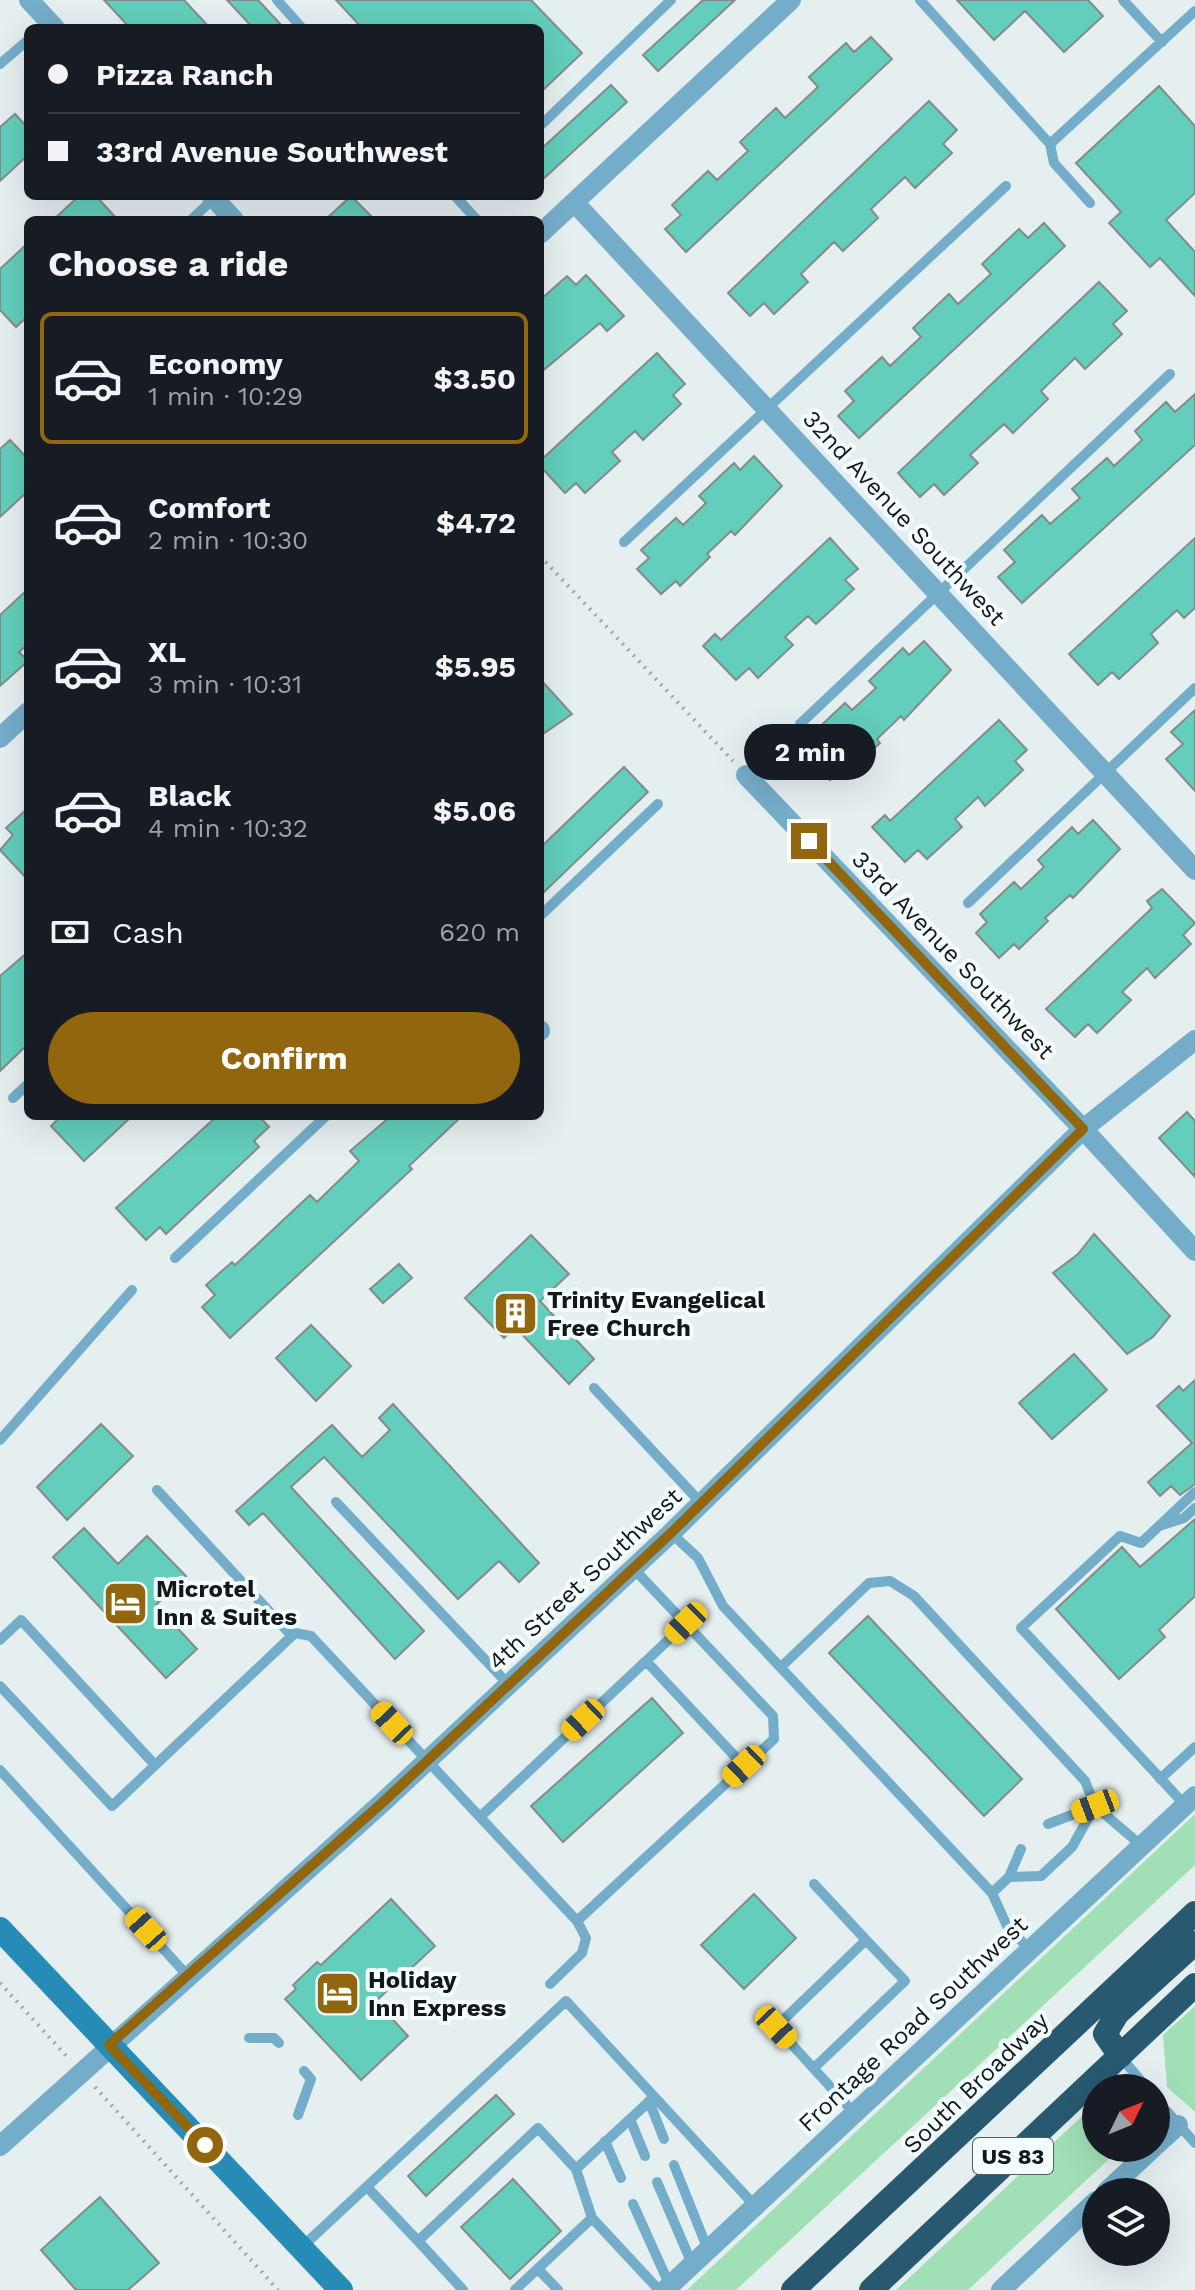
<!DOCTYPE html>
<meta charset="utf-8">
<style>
body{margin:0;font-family:"Work Sans",sans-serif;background:#20242c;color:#f1f3f6;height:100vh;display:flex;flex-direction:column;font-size:30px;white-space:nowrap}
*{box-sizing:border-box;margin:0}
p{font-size:26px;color:#9ea1a6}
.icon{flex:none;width:44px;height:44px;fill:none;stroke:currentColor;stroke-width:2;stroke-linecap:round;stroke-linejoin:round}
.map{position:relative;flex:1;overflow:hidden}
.panel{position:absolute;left:24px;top:216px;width:520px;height:904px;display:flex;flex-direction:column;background:#171b24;border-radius:12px;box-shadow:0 8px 32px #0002}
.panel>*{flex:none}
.guide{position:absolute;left:24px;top:24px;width:520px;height:176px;border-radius:12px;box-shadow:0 8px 32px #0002;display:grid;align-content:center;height:176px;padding:0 24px;background:#171b24}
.needle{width:52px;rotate:47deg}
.tools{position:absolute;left:1082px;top:2074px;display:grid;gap:16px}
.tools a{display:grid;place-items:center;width:88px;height:88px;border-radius:50%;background:#171b24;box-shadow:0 8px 32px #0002;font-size:40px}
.end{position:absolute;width:36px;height:36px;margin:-18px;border:10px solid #91660e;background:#fff;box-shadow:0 0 0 4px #fff}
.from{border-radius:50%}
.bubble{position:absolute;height:56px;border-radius:28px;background:#171b24;box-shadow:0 8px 32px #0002;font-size:26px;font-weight:700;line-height:56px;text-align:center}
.car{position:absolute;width:24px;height:48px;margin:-24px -12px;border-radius:10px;box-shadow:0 0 6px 2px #0007;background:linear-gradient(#f5c518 24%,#345 0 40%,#f5c518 0 76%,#345 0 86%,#f5c518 0)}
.guide b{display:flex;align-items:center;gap:28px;height:76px;font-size:30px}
.guide b+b{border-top:2px solid #363941}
.guide i{width:20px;height:20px;background:#f1f3f6}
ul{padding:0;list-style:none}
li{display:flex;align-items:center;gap:24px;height:132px;margin:0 16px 12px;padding:0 8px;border:4px solid transparent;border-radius:12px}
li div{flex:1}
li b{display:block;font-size:30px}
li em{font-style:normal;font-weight:700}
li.on{border-color:#91660e}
li>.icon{width:72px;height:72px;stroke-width:1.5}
h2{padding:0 24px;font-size:36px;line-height:96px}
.pay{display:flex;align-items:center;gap:20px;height:88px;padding:0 24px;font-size:30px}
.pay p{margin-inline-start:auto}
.button{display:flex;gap:16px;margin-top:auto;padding:16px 24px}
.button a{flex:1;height:92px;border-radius:48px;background:#91660e;color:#fff;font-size:32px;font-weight:700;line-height:92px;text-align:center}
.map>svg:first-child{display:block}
.green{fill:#a1dfb6}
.building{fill:#63cebb;stroke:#848c8a;stroke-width:2}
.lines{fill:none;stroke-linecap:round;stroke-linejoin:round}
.path{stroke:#9fa6a7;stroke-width:4;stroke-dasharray:2 6;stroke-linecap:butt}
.lane{stroke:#74adca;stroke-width:10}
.street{stroke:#74adca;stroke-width:20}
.secondary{stroke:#268cb7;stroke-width:24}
.highway{stroke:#285970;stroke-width:24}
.route{stroke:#91660e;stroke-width:10}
.labels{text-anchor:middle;stroke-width:8;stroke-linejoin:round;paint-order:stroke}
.shield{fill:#f3fcfe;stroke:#585c5e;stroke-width:2}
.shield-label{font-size:22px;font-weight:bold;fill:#151819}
.street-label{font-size:24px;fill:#151819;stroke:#f3fcfe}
.poi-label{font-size:24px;font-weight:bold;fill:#151819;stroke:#f3fcfe;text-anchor:start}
</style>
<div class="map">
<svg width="1195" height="2290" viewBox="0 0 1195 2290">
<rect width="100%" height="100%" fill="#e6eff0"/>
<!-- green -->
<path class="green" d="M1195 1814V1865L736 2290H687Z
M1195 2006V2112L1167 2087 1163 2035Z
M1096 2103V2148H1121L968 2290H896Z"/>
<!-- building -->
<path class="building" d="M104 0H184L210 28H130Z
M227 0H258L284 28H253Z
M336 0H531L582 53 540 93V28H362Z
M703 0H735L658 71 643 55Z
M957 0H1088L1103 16 1064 52 1025 11 994 40Z
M871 37 892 59 686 252 665 229 681 215 672 205 708 171 717 180 748 151 740 142 776 108 785 118 818 87 809 77 846 43 854 52Z
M611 85 627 102 540 182V150Z
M1159 86 1195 126V193L1166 220 1195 252V296L1160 258 1150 267 1109 223 1121 212 1076 163Z
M929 101 957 130 943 144 952 153 915 188 905 177 871 209 878 218 843 251 834 242 801 274 808 282 774 314 764 303 750 316 728 293Z
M15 114 28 128V155L0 181V127Z
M79 196H96L118 220H53Z
M351 196 375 220H325Z
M1044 223 1065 246 859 438 838 416 854 401 845 391 882 357 890 366 921 337 913 328 949 294 958 304 991 274 982 264 1019 229 1028 238Z
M28 243V316L16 327 0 310V269Z
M586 275 624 316 607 331 600 323 540 373V300L567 276 576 285Z
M1099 282 1127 311 1113 324 1122 334 1085 369 1075 358 1041 391 1048 399 1013 433 1004 424 970 455 978 463 944 495 934 484 920 497 898 473Z
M657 353 685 384 673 395 681 404 643 440 635 431 612 452 620 461 585 493 576 483 565 493 540 466V461Z
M1195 394V445L1022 603 998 577 1015 562 1004 550 1042 515 1050 524 1080 498 1072 489 1107 458 1114 466 1142 440 1135 431 1166 402 1175 412Z
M10 440 28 459V491L0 517V449Z
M754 456 782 486 735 535 731 531 707 554 710 557 680 586 676 581 661 594 637 569 649 558 641 550 676 518 683 525 706 503 699 496 734 463 740 470Z
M830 538 858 569 845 580 854 589 816 624 808 616 785 637 793 645 758 678 749 668 736 680 703 646 715 634 721 640Z
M1195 538V608L1184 618 1177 610 1151 634 1158 643 1119 679 1112 672 1098 685 1069 654Z
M28 589V644L19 652 28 661 0 686V615Z
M924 641 951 670 904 720 901 716 877 739 880 743 850 770 845 766 830 780 807 755 818 744 811 735 845 703 852 710 876 688 869 681 903 648 909 655Z
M540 679 572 714 540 736Z
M1195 710V791L1166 759 1183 744 1171 732Z
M999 720 1027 750 1015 761 1023 770 985 806 978 797 955 819 962 827 927 859 918 850 905 862 872 827 885 815 890 821Z
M624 767 648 792 540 896V848Z
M28 808V880L0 850 13 835 6 828Z
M1093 820 1120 849 1073 898 1070 895 1045 918 1048 921 1019 949 1014 944 999 958 976 933 987 922 980 914 1014 882 1021 889 1044 867 1038 860 1072 827 1078 834Z
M1162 889 1195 923 1183 935 1191 944 1155 978 1147 968 1122 992 1131 1000 1097 1033 1088 1024 1075 1037 1046 1009 1152 908 1147 901Z
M28 952V1044L0 1071V976Z
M1187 1112 1195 1121V1177L1159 1138Z
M61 1116H132L84 1161 51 1126Z
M217 1116H259L269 1127 254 1141 259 1147 182 1219 166 1234 160 1227 146 1240 116 1208Z
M391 1116H462L409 1166 412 1169 230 1338 202 1307 215 1295 206 1285 232 1262 235 1265 310 1195 317 1202 359 1161 350 1151Z
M1094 1234 1170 1316 1153 1337 1127 1354 1053 1273 1078 1254Z
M531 1235 569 1274 540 1301 594 1359 569 1384 515 1327 504 1338 465 1298Z
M399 1264 412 1278 383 1303 370 1289Z
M311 1325 351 1366 316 1401 276 1358Z
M1074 1354 1107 1390 1052 1439 1019 1403Z
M1195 1380V1484L1180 1495 1171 1486 1160 1496 1148 1482 1192 1443 1157 1406 1179 1386 1183 1391Z
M393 1404 539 1563 519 1582 499 1561 458 1599 324 1457 291 1487 424 1631 395 1659 263 1513 249 1525 236 1511 332 1425 362 1457 390 1430 379 1418Z
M101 1424 133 1456 67 1520 37 1487Z
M1195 1519V1596L1159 1630 1165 1637 1119 1679 1056 1609 1122 1547 1140 1567Z
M84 1528 118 1564 147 1536 186 1576 156 1605 197 1649 166 1678 53 1557Z
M868 1616 1022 1779 984 1816 829 1653Z
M652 1698 683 1733 563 1842 531 1806Z
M754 1894 796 1938 744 1989 701 1945Z
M391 1899 435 1946 376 2001 408 2036 361 2080 285 1999 296 1989 293 1985 317 1962 321 1965Z
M496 2095 514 2114 426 2196 408 2176Z
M513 2179 561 2231 510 2279 461 2227Z
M100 2197 159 2263 128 2290H76L41 2250Z"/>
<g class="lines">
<!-- path -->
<path class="path" d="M540 556 733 761
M0 1983 70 2060
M95 2087 278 2290"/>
<!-- lane -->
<path class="lane" d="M277 0 302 28
M920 0 1050 144 1195 11
M1123 0 1162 42
M0 64 28 40
M540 126 671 0
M1050 144 1054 163 1090 203
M455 196 477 220
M191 220 214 198
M624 542 1006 186
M800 724 1170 374
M968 903 1195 688
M540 916 658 804
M13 1098 28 1084
M175 1258 326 1116
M594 1388 702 1504
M0 1440 132 1290
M157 1490 292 1636
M336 1502 509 1685
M1162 1525 1184 1518 1195 1508
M671 1533 698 1558 723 1606 992 1893 1007 1926 1030 1950
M0 1640 21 1620 155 1765
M646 1661 686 1623
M781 1667 869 1583 890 1581 914 1596 1085 1781 1095 1806 1142 1846
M0 1686 112 1806 295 1633 311 1636 577 1921 586 1938 582 1953 550 1984
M0 1770 187 1975
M1160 1779 1195 1747
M1185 1805 1021 1628 1120 1536 1141 1543 1195 1492
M480 1817 646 1661 744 1766
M1048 1824 1095 1806
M1009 1877 1041 1876 1072 1847 1095 1806
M814 1884 866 1940
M992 1893 1009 1877 1021 1849
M577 1921 774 1739 773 1716 633 1568
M249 2038H274L279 2043
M1120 2056 1147 2088
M814 2068 905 1981 866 1940 776 2027 855 2114
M654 2097 576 2169 592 2218 659 2290
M1156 2099 1195 2143
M649 2101 664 2139
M298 2115 311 2079 304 2071
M630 2119 645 2156
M605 2141 621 2178
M674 2165 708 2250
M657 2182 692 2264
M367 2187 418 2241
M633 2204 670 2286
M302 2247 566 2001 756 2207
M538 2269 558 2290
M463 2290 418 2241 538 2128 576 2169
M515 2290 592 2218"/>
<!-- street -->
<path class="street" d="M29 0 55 28
M212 196 234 220
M574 202 1195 870
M540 234 791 0
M0 738 28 712
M746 775 1083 1129 1195 1251
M540 1030V1031
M1156 2145 1178 2125
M0 2146 382 1803 671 1533 1083 1129 1195 1040
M1106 2192 1153 2148
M665 2290 1195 1796
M1001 2290 1096 2201"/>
<!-- secondary -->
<path class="secondary" d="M0 1929 341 2290"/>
<!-- highway -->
<path class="highway" d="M1120 2056 1105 2034 1117 2014 1195 1943
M793 2290 1195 1913
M871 2290 1195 1985"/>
</g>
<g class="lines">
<!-- route -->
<path class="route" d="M205 2145 109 2045 382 1803 671 1533 1083 1129 809 841"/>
</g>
<!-- icons -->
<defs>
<symbol id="building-square" viewBox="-11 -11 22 22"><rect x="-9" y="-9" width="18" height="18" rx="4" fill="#91660e" stroke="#f3fcfe"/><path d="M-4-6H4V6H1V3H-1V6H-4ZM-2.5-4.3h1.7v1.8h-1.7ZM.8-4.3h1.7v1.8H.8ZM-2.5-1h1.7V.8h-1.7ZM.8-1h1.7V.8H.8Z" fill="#fff"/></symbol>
<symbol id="hotel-square" viewBox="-11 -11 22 22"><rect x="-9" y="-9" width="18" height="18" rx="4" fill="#91660e" stroke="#f3fcfe"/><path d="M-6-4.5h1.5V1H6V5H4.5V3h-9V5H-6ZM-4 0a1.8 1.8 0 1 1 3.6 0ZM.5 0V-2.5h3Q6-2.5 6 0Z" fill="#fff"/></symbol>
</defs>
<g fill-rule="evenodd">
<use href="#building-square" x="490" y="1288" width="51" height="51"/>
<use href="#hotel-square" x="100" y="1578" width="51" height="51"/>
<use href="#hotel-square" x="312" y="1968" width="51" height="51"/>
</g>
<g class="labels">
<!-- shield labels -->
<rect class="shield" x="973" y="2138" width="80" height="36" rx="6"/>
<g class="shield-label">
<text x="1013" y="2164">US 83</text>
</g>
<!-- street labels -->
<g class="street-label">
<text transform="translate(904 518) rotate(47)" y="8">32nd Avenue Southwest</text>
<text transform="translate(953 955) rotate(46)" y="8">33rd Avenue Southwest</text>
<text transform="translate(585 1579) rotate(-43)" y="8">4th Street Southwest</text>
<text transform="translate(913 2024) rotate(-43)" y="8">Frontage Road Southwest</text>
<text transform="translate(976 2083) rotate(-44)" y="8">South Broadway</text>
</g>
<!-- poi labels -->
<g class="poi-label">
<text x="547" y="1308">Trinity Evangelical<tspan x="547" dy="28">Free Church</tspan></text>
<text x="156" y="1597">Microtel<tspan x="156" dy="28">Inn &amp; Suites</tspan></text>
<text x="368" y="1988">Holiday<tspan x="368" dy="28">Inn Express</tspan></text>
</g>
</g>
</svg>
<div class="tools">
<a><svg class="needle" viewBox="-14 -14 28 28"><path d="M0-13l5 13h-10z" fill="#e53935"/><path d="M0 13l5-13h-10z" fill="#9ea1a6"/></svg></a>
<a><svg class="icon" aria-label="layers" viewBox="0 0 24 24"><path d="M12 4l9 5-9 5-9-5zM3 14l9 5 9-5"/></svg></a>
</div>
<i class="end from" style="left:205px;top:2145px"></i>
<i class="end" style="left:809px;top:841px"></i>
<div class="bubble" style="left:744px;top:724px;width:132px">2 min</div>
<i class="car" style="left:686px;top:1623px;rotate:226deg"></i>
<i class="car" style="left:583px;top:1720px;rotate:227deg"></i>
<i class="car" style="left:392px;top:1723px;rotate:317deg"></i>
<i class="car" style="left:744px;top:1766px;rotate:227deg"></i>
<i class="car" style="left:1095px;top:1806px;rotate:249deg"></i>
<i class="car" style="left:146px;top:1929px;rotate:318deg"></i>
<i class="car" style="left:776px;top:2027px;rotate:137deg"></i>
<div class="guide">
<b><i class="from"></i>Pizza Ranch</b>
<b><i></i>33rd Avenue Southwest</b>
</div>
<section class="panel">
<h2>Choose a ride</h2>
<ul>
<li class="on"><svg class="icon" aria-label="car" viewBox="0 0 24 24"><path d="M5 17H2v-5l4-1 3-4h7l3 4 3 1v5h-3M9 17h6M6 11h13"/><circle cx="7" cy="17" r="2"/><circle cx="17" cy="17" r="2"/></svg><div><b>Economy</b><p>1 min · 10:29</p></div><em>$3.50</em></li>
<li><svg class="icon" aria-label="car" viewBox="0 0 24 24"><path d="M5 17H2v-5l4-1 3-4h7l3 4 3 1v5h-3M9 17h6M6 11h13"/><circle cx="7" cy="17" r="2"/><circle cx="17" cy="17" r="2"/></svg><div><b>Comfort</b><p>2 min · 10:30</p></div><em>$4.72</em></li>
<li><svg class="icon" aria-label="car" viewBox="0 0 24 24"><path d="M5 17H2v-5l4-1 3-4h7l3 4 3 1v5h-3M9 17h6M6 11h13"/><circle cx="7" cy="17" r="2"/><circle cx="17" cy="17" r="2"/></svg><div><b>XL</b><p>3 min · 10:31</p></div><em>$5.95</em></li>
<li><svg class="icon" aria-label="car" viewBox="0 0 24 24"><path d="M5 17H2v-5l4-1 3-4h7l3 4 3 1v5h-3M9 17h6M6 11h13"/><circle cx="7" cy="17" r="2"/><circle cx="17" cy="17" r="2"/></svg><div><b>Black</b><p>4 min · 10:32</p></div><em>$5.06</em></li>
</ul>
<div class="pay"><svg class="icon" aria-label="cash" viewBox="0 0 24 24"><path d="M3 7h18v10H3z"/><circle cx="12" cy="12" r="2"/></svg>Cash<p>620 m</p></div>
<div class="button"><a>Confirm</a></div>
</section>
</div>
